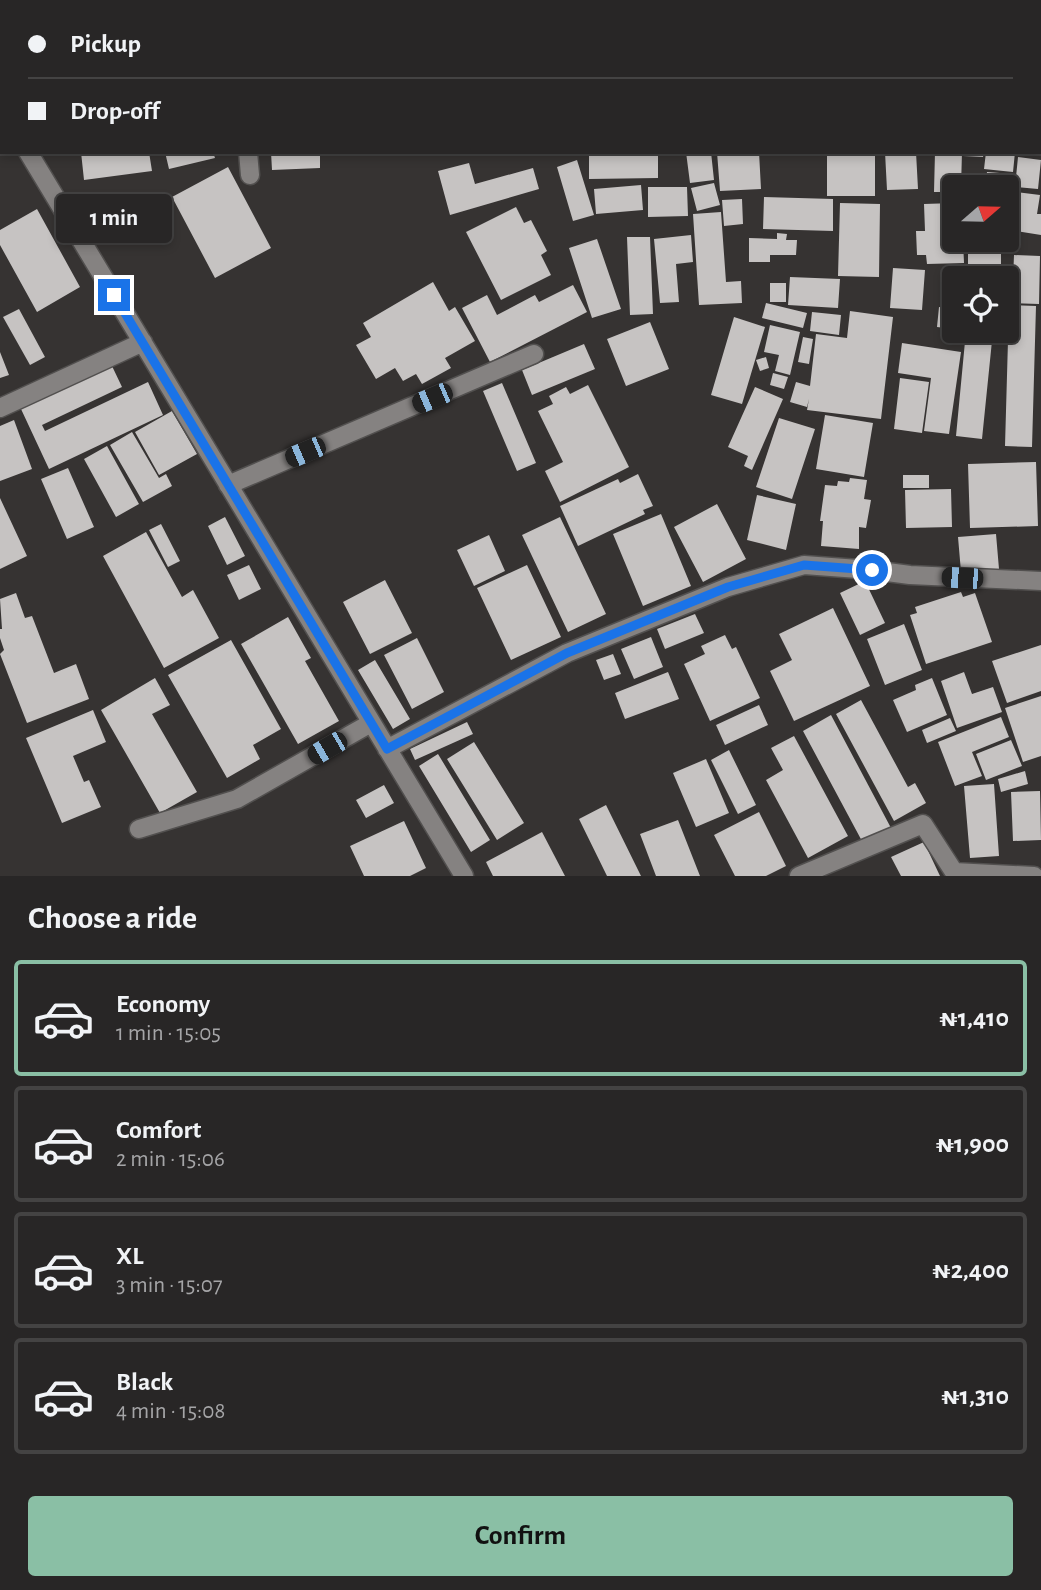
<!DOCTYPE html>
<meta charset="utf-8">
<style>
body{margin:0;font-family:"Alegreya Sans",sans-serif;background:#343232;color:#f1f3f6;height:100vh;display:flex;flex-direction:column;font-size:26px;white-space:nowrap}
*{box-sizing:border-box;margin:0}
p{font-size:23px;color:#a5a5a7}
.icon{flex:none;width:38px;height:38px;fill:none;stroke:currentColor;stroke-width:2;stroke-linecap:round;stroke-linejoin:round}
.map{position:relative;height:876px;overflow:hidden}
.details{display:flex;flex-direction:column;background:#282626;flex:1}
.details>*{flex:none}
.hud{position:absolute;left:0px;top:0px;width:1041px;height:154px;box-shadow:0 4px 10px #0003,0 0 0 2px #444343;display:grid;align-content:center;height:154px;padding:0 28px;background:#282626}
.needle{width:46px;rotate:70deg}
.tools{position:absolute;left:942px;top:175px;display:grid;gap:14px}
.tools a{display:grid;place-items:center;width:77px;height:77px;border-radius:7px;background:#282626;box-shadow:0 4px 10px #0003,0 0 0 2px #444343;font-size:35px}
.end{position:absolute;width:32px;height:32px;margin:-16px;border:9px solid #1a73e8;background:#fff;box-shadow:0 0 0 4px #fff}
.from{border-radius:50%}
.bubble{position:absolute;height:49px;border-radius:7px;background:#282626;box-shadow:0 4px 10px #0003,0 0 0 2px #444343;font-size:23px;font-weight:600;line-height:49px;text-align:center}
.car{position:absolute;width:21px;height:42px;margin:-21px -10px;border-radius:9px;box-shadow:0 0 5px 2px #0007;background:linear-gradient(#222 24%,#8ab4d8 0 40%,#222 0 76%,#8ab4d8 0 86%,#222 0)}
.hud b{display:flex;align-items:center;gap:24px;height:66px;font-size:26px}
.hud b+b{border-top:2px solid #444343}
.hud i{width:18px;height:18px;background:#f1f3f6}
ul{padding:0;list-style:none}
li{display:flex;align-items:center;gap:21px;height:116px;margin:0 14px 10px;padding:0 14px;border:4px solid #444343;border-radius:7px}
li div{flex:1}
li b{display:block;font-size:26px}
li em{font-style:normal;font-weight:600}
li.current{border-color:#8abfa5}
li>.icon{width:63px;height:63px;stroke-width:1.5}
h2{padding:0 28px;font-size:32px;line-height:84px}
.primary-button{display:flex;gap:14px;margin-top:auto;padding:14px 28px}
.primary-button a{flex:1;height:80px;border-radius:7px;background:#8abfa5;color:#111;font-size:28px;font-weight:600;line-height:80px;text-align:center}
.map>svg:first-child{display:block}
.building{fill:#c6c3c2}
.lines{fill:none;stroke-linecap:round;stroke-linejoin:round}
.minor-casing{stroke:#52504f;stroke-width:21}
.minor{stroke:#858281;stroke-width:18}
.route{stroke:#1a73e8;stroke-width:9}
</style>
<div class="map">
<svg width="1041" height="876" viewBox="0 0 1041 876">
<rect width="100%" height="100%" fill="#363332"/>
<!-- building -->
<path class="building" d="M81 152H149L152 171 84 180Z
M165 152H213L215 158 169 169Z
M271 152H320V168L272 170Z
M589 152H658V178L589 179Z
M686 152H711L714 180 690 183Z
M717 152H759L761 189 720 191Z
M827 152H875V196H827Z
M885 152H916L918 189 887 190Z
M935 152H962L961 187H954V192H934Z
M963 152H984L983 157 963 156Z
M986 152H1015L1013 172 984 169Z
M1018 157 1041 160 1038 189 1015 187Z
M577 160 594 215 573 221 557 167Z
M469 163 475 184 533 168 539 189 450 215 438 171Z
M228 167 271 248 215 278 172 197Z
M987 172 1013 174 1008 229H1006V187H985Z
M714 183 720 205 697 211 691 188Z
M641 185 643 210 596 214 594 189Z
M648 187H687L688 216 648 217Z
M1015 192 1040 195 1037 214H1041V235L1010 230Z
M764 197 833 199V231L763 229Z
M742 199 743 224 724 226 722 200Z
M840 203 880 204 879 277 838 276Z
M954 203V240H963L964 263 927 264 926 255H917L916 231H925L924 204Z
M516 207 524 223 531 220 547 251 541 255 551 275 501 300 466 232Z
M37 209 80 287 37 312 0 245V230Z
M721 212 726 282 741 281 742 303 699 305 693 214Z
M777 233 787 234 786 240H797L796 255H770V262H749V238L777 239Z
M691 235 693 262 676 264 679 302 660 303 654 239Z
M627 237H650L653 314 630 315Z
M597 239 621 309 592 318 569 248Z
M968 240H1001V266L968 265Z
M1014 255 1040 256 1039 304 1008 303V281H1013Z
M893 268 925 270 922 310 890 308Z
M790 277 840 279 838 308 788 305Z
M433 282 449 311 455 307 475 341 445 358 451 368 422 384 416 374 403 381 395 368 376 379 356 345 371 337 363 323Z
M770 283H786V302H770Z
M573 285 587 312 490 362 462 308 487 295 497 315 535 295 539 302Z
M766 303 807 313 803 328 762 318Z
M1009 305 1036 306 1032 447 1005 446Z
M939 307 954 309V329L937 327Z
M19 309 45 357 30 365 3 317Z
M850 311 893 317 881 419 807 410 809 399 807 407 790 402 796 382 810 386 816 334 847 338Z
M812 312 841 315 839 335 810 331Z
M734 317 765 327 742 404 711 395Z
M650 322 669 369 626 386 607 339Z
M770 325 800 332 790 375 775 371 779 355 764 352Z
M966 331H993L982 439 956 436Z
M803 337 813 339 809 364 798 362Z
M902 343 961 352 949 434 924 431 931 378 898 373Z
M584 344 595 369 532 395 522 370Z
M0 352 9 375 0 378Z
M766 357 769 368 760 371 756 360Z
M112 366 122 387 42 425 45 431 148 382 163 415 49 469 21 409Z
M773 373 788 377 784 389 770 385Z
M900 378 929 382 922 433 894 429Z
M502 383 536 463 517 471 483 391Z
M588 385 629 467 560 502 545 471 563 462 538 411 553 404 549 396 566 387 570 394Z
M755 387 783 399 752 470 744 466 748 456 728 447Z
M172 411 197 454 159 475 135 432Z
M825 415 873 423 864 477 816 469Z
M779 418 815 429 792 499 756 487Z
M14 420 32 469 0 481V426Z
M132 432 159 478 166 474 172 486 143 502 110 445Z
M107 446 139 504 116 517 84 459Z
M1036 462 1038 526 970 528 968 464Z
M68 468 94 527 67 539 41 479Z
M638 474 653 506 643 510 645 514 578 546 560 506 618 479 620 483Z
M903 475H929V488H903Z
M850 478 867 480 864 499 871 500 866 528 859 527V549L821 546 823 521H820L825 485 837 486 838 481 849 482Z
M951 489 952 527 906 528 905 490Z
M757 495 796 504 786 550 747 540Z
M0 498 27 556 0 569Z
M717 504 746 559 703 582 674 527Z
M661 514 691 586 643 606 613 534Z
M225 517 245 556 227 565 208 526Z
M560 517 606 614 568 632 522 535Z
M161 524 180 561 168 567 149 530Z
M146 532 182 597 193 590 219 638 164 668 103 556Z
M996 534 999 569 961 572 958 537Z
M489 535 505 571 474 586 457 550Z
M249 565 261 589 239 600 227 575Z
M527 565 561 637 511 660 477 588Z
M385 580 412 633 370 654 343 602Z
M865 581 885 623 860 635 840 593Z
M961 592 963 597 975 593 992 642 926 664 910 615 917 613 915 607Z
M16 593 25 618 32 616 54 673 76 664 89 699 27 723 0 654 4 650 0 638V629H2L0 599Z
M833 608 870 686 794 721 770 671 792 660 779 634Z
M695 614 704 633 665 649 657 629Z
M288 617 311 658 305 661 339 721 298 744 241 644Z
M904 624 922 670 885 685 867 639Z
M725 635 732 649 736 647 760 698 710 721 684 664 705 654 701 646Z
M651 637 663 667 634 679 621 649Z
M417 638 444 692 412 709 384 655Z
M231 640 281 729 253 745 260 759 227 778 168 675Z
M1041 645V691L1007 703 992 661Z
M613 654 621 674 604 680 596 660Z
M375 660 410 719 393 729 358 670Z
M668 672 679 699 625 719 615 693Z
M964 672 972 694 993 687 1002 712 957 728 941 681Z
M155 678 170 705 152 714 197 792 160 813 101 710Z
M932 678 947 715 907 732 893 700 916 690 915 685Z
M1041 696V756L1023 762 1005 708Z
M861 700 908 787 915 783 926 803 894 821 836 714Z
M759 705 768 725 725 745 716 725Z
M93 710 106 742 73 756 84 782 89 780 101 807 62 823 26 738Z
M831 715 891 828 863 843 803 731Z
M1001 717 1009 737 972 752 982 776 955 786 938 742Z
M950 718 956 731 927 743 922 730Z
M467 722 473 734 415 760 410 749Z
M794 736 848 836 808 858 766 780 783 770 771 748Z
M1011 740 1022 766 986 780 976 754Z
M474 742 524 823 497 840 447 759Z
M729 750 756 805 738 814 711 760Z
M438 754 490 840 471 852 419 766Z
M706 759 729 813 696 827 673 773Z
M1025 771 1028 784 1001 792 998 779Z
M994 784 999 856 970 858 964 786Z
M384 785 394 803 366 818 356 800Z
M1040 791 1041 840 1013 841 1011 792Z
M606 805 641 876H607L579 819Z
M759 812 786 866 766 876H735L714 835Z
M678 820 700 876H656L640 834Z
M404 821 426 868 410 876H364L350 846Z
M542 832 565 876H493L486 862Z
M924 842 940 876H901L891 857Z"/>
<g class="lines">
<defs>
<path id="minor" d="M237 0 238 2
M0 98 2 102
M28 152 464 876
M248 152 250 175
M0 408 143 342
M228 485 534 354
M387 749 567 653 728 587 804 565 872 570 910 575 1041 581
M139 829 237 799 371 723
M799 876 923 824 954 872 1034 876"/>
</defs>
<!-- minor casing -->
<use href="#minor" class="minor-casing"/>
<!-- minor -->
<use href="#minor" class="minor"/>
</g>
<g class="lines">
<!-- route -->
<path class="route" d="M114 295 387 749 567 653 728 587 804 565 872 570"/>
</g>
</svg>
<div class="tools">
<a><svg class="needle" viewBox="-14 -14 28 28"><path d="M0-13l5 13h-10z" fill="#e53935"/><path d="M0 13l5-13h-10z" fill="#a5a5a7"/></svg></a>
<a><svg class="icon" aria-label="locate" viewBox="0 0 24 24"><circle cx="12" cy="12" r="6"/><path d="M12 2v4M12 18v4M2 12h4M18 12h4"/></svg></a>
</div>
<i class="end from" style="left:872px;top:570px"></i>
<i class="end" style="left:114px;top:295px"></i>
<div class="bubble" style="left:56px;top:194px;width:116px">1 min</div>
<i class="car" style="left:432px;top:398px;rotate:247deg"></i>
<i class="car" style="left:305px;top:452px;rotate:247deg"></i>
<i class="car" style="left:962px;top:578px;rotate:273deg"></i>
<i class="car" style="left:327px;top:748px;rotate:240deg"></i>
<div class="hud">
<b><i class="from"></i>Pickup</b>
<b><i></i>Drop-off</b>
</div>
</div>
<section class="details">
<h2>Choose a ride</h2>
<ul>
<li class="current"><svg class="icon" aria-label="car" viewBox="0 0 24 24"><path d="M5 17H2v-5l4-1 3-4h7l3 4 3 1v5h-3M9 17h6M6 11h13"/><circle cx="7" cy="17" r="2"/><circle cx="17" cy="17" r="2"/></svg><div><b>Economy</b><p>1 min · 15:05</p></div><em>₦1,410</em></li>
<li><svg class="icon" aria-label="car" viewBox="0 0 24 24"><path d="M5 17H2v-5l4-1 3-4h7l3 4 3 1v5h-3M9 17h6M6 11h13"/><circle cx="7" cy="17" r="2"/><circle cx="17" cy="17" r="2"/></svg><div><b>Comfort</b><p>2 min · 15:06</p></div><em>₦1,900</em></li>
<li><svg class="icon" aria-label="car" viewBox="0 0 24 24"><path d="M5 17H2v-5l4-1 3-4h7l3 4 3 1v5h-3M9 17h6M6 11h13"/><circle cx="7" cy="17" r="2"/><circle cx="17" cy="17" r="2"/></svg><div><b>XL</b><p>3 min · 15:07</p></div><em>₦2,400</em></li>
<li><svg class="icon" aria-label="car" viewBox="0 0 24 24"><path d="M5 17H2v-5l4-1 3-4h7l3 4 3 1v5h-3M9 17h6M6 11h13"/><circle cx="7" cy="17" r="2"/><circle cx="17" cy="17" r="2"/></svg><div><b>Black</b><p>4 min · 15:08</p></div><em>₦1,310</em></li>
</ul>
<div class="primary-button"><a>Confirm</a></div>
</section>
